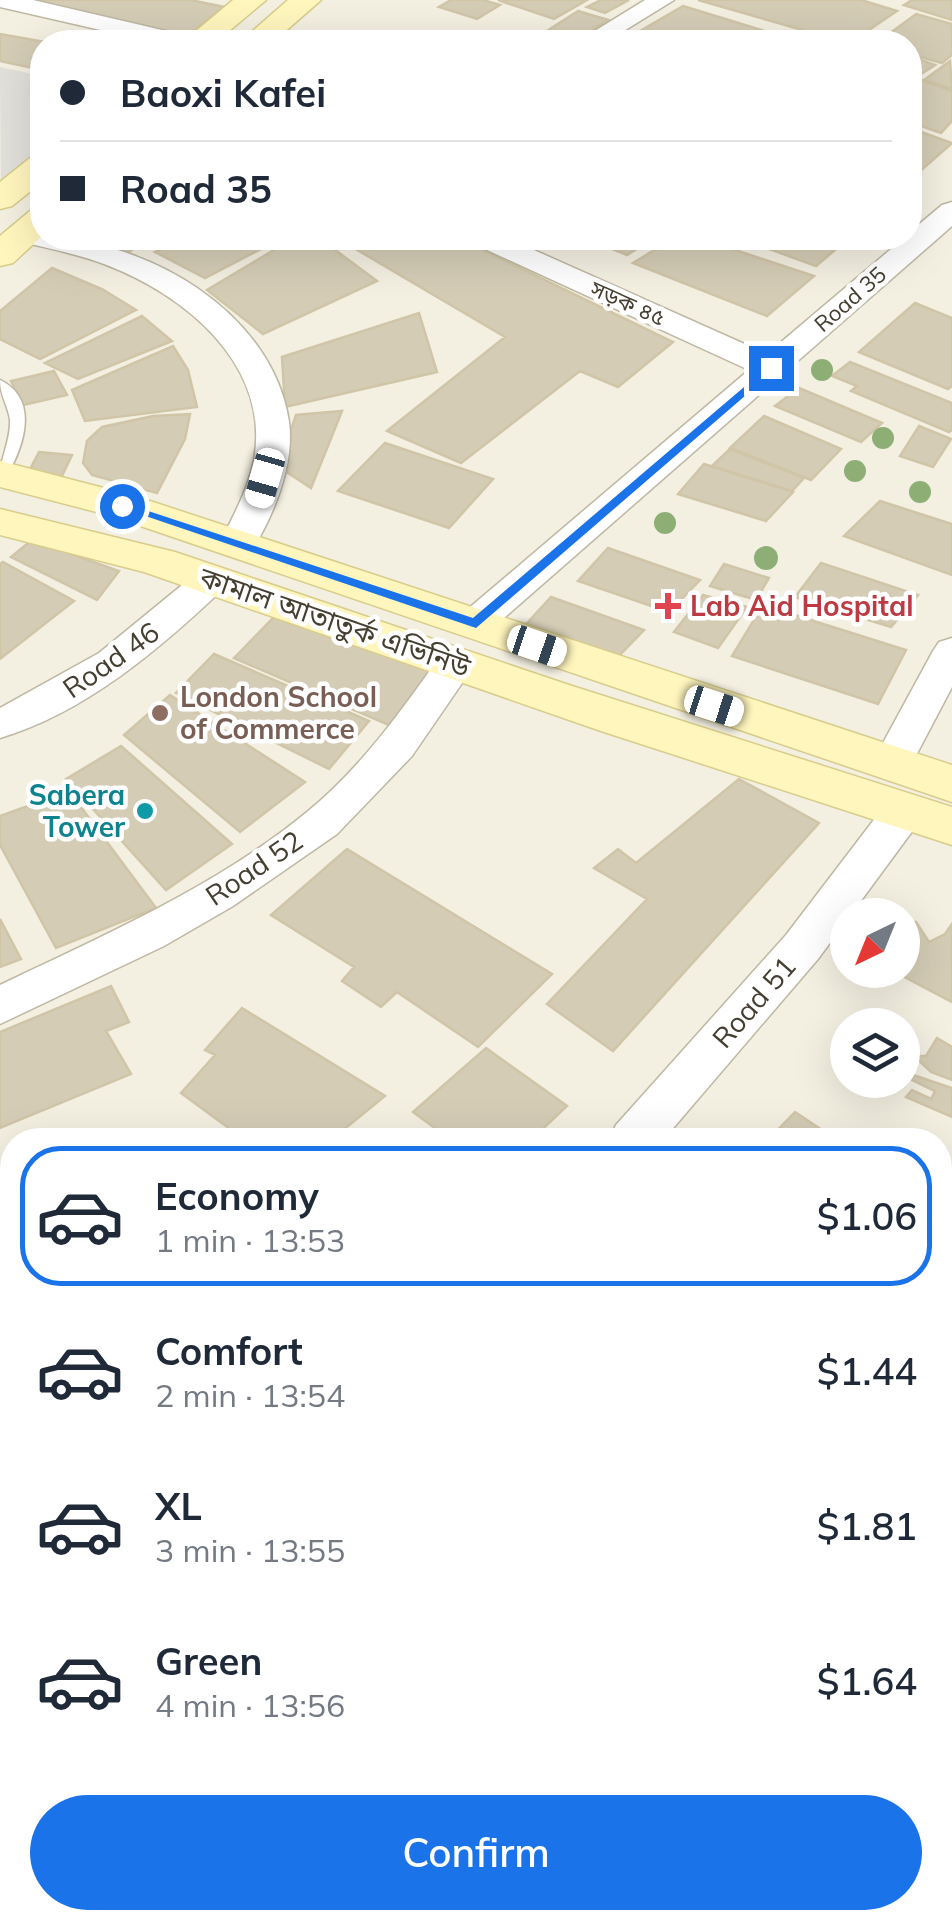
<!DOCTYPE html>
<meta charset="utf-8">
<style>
body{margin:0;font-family:Mulish,"Noto Sans Bengali",sans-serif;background:#f6f6f7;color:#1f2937;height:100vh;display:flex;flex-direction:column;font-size:38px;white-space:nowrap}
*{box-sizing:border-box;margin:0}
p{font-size:32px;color:#747a83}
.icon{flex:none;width:55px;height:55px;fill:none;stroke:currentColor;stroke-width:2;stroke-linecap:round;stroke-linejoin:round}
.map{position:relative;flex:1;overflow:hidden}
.sheet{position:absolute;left:0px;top:1128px;width:952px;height:802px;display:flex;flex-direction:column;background:#fff;border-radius:40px 40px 0 0;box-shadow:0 10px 40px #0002}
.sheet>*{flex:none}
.top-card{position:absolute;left:30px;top:30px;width:892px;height:220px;border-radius:40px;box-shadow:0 10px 40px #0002;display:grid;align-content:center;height:220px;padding:0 30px;background:#fff}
.needle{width:65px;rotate:223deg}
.fabs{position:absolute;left:830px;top:898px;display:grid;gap:20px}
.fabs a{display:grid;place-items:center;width:90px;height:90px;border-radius:50%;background:#fff;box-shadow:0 10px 40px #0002;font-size:50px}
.end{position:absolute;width:45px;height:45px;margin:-22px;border:12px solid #1a73e8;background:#fff;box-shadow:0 0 0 5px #fff}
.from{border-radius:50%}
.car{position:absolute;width:30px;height:60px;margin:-30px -15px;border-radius:12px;box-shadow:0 0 8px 2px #0007;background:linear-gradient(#fff 24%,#345 0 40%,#fff 0 76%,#345 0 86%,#fff 0)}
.top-card b{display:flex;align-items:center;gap:35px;height:95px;font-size:38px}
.top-card b+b{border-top:2px solid #e0e1e3}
.top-card i{width:25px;height:25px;background:#1f2937}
ul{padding:18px 0 0;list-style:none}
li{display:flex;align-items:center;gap:30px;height:140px;margin:0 20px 15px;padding:0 10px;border:5px solid transparent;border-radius:40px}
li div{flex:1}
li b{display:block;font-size:38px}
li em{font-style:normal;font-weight:600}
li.selected{border-color:#1a73e8}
li>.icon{width:90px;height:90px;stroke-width:1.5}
.cta{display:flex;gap:20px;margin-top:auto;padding:20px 30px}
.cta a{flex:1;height:115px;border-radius:60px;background:#1a73e8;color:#fff;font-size:40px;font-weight:600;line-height:115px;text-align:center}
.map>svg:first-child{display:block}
.parking{fill:#e2e0da}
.building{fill:#d4ccb5;stroke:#d1c5a8;stroke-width:2.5}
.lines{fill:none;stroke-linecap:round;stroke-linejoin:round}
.lane-casing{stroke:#beb8a3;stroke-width:3}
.street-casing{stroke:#beb8a3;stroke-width:3}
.secondary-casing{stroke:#d8cc8b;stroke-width:3}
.lane{fill:#fff;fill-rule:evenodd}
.street{fill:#fff;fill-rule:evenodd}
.secondary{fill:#fff6be;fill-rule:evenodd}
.tree{fill:#8daf76}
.route{fill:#1a73e8}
.health-dot{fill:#e0444e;stroke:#fff;stroke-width:4}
.education-dot{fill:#8d6e63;stroke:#fff;stroke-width:4}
.culture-dot{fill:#0f9aa8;stroke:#fff;stroke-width:4}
.labels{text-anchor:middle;stroke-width:9;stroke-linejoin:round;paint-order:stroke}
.far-street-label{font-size:22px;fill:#443f31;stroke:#fff}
.health-label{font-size:28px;font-weight:bold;fill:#be3a42;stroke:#fff;text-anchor:start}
.street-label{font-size:28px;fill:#443f31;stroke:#fff}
.education-label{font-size:28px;font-weight:bold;fill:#785e54;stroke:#fff;text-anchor:start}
.culture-label{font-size:28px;font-weight:bold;fill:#0d838f;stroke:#fff;text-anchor:end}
</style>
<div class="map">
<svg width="952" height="1929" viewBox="0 0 952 1929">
<rect width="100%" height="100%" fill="#f3efe1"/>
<!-- parking -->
<path class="parking" d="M0 67 42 76V154L1 187Z"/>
<!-- building -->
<path class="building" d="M19 0H191L224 7 185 38Z
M451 0H483L500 5 477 19 439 7Z
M498 0H587L554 19Z
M601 0H629L605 13 587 7Z
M698 0H861L897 11 851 42H844Z
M912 0H952V20L904 5Z
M683 6 800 42H657L633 35Z
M578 11 608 20 573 42 531 41Z
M916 14 952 24V55L942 63 910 54V42H878Z
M0 34 45 42 42 70 0 61Z
M910 56 935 65 910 81Z
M950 61 952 89 924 80Z
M919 79 952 91V121L941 133 910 122V87Z
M910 128 952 143 910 180Z
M94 238H148L122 257 81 248Z
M184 238H282L205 278 155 252Z
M294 238H319L377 281 263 334 207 290Z
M337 238H458L673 342 618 387 580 371 461 463 387 431 505 337Z
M585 238H654L627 255Z
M674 238H699L814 276 767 316 633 263Z
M739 238H849L816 266Z
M52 268 102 289 136 310 40 359 0 339V311Z
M915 303 952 318V386L948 389 859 352Z
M419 313 437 372 285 407 282 357Z
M142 316 172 341 78 379 45 363Z
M173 346 188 370 197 407 85 421 72 390Z
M850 362 952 403V430L949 432 851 391 857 386 832 376Z
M54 371 67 395 23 405 11 381Z
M799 388 882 423 861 442 775 406Z
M342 411 311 488 279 467 296 415Z
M190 414 185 439 157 493 92 475 83 463 87 441 102 427 153 416Z
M764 416 841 449 811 480 730 448Z
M919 426 951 439 933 467 900 456Z
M385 443 493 479 449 528 338 491Z
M730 449 804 478 792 491 712 466Z
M39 452 72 455 60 480 26 477Z
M704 464 793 492 766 521 678 494Z
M880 501 952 524V575L844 536Z
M32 540 119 571 97 600 11 557Z
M608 548 700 580 669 612 578 581Z
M3 562 74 601 0 659V564Z
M821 563 918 595 891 627 795 597Z
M724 564 769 578 756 600 710 586Z
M703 595 747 607 718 648 674 632Z
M551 597 644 630 611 664 519 632Z
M763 605 906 650 878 704 732 656Z
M276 615 434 672 391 726 234 658Z
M214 654 369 721 329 769 176 693Z
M170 695 305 782 240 832 124 735Z
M121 746 232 844 166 890 66 779Z
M739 779 819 823 613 1051 547 1004 647 899 594 868 618 849 636 863Z
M69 791 156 908 56 948 0 845V816Z
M347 849 552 974 478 1047 397 992 381 1007 342 981 354 967 271 915Z
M0 919 21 959 0 967Z
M916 922 929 942 945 934 952 924V1002L891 970H902V925Z
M111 986 129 1022 106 1031 131 1074 0 1128V1032Z
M242 1008 385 1096 331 1140H245L181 1093 215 1055 205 1050Z
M937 1038 952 1047V1080L931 1072 914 1056H926Z
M486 1048 567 1106 531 1140H451L413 1112Z
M913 1075 952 1088V1117L906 1097 912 1090 931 1099 935 1091 912 1080Z
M795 1112 837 1140H768Z
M940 1173 952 1182V1307L940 1322Z
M12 1406V1463L0 1452V1418Z
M940 1519 952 1528V1791L940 1781Z
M11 1521 12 1656 2 1667 0 1532Z
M223 1918H282L273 1929H234Z
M316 1918H520L512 1929H308Z"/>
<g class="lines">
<defs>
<path id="lane" d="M0 380C40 399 24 447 6 477L0 478C0 458 11 440 10 420 8 405 0 396 0 380Z"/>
<path id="street" d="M0 0H33L192 37 195 42H153L0 7Z
M645 0H674L606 42H577Z
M952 202V226L488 632 475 635 462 632 456 623 462 614 749 370 474 244 470 238H507L767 354 904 238H910V232L942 205Z
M25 225 42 229V238C145 238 273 312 289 422 295 464 273 518 250 553L237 556 224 553 219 545C232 518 248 490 254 460 271 364 184 294 104 264 75 253 45 248 15 240L10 234 15 228Z
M211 568 224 572 229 580 224 588C161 648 85 713 0 738V708L99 653 198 572Z
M952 638V687L911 765 905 775 891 779 877 775 871 765 933 651 939 642Z
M455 651 469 655 474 664 469 673 412 756 337 834 233 906 164 946 0 1024V985C103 936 219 885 307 812 361 768 401 711 441 655Z
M904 796 919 800 925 811 919 822 818 959 663 1140H609L616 1125 786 935 889 800Z
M0 1218 12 1223V1274L0 1270Z
M12 1806V1879L0 1884V1811Z
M770 1918H845L850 1929H775Z"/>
<path id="secondary" d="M233 0H266L216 42H183Z
M288 0H321L273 42H240Z
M42 155V182L12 206 0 209V182L30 158Z
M42 207V236L13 263 0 266V236L30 211Z
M0 461 138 497 952 765V802L108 515 0 487Z
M0 509 175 552 569 685 952 807V845L601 731 144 572 0 535Z"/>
</defs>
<!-- lane casing -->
<use href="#lane" class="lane-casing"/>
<!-- street casing -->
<use href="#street" class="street-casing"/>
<!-- secondary casing -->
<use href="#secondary" class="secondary-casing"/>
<!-- lane -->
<use href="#lane" class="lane"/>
<!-- street -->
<use href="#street" class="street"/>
<!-- secondary -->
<use href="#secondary" class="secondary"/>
</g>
<!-- trees -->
<g class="tree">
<circle cx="822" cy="370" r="11"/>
<circle cx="883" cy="438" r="11"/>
<circle cx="855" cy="471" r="11"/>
<circle cx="920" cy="492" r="11"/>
<circle cx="665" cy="523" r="11"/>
<circle cx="766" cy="558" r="12"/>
</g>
<!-- route -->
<path class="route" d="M771 364 775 370 476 628 116 506 127 504 473 618Z"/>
<!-- markers -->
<path class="health-dot" d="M663 591h10v10h10v10h-10v10h-10v-10h-10v-10h10z"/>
<circle class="education-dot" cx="160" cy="713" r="10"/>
<circle class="culture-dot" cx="145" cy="811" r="10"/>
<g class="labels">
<!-- far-street labels -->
<g class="far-street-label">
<text transform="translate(850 299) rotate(-41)" y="8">Road 35</text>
<text transform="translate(628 303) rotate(24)" y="8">সড়ক ৪৫</text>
</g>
<!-- health labels -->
<g class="health-label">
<text x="690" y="616">Lab Aid Hospital</text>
</g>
<!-- street labels -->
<g class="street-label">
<text transform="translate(335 622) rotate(19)" y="10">কামাল আতাতুর্ক এভিনিউ</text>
<text transform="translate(111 660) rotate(-35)" y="10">Road 46</text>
<text transform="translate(254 868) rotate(-34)" y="10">Road 52</text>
<text transform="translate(754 1002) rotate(-49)" y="10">Road 51</text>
</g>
<!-- education labels -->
<g class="education-label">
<text x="180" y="707">London School<tspan x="180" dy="32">of Commerce</tspan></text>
</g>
<!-- culture labels -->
<g class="culture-label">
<text x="125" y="805">Sabera<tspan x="125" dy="32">Tower</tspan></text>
</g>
</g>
</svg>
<div class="fabs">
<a><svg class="needle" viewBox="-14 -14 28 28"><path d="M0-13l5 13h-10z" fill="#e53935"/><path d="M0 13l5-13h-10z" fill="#747a83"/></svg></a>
<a><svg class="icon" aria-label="layers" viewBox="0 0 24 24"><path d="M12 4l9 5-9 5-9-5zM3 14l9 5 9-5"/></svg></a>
</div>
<i class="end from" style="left:122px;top:506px"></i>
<i class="end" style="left:771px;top:368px"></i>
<i class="car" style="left:265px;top:478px;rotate:196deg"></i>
<i class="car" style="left:537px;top:646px;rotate:109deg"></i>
<i class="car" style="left:714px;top:706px;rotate:108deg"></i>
<div class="top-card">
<b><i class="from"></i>Baoxi Kafei</b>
<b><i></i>Road 35</b>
</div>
<section class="sheet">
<ul>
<li class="selected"><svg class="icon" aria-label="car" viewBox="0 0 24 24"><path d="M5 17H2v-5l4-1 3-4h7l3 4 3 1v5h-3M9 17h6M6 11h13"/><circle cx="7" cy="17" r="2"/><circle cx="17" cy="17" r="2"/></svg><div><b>Economy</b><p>1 min · 13:53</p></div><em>$1.06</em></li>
<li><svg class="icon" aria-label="car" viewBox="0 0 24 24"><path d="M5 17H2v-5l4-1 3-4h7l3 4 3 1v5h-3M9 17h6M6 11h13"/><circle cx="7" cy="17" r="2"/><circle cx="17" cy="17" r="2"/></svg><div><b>Comfort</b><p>2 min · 13:54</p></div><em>$1.44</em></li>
<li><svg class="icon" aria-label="car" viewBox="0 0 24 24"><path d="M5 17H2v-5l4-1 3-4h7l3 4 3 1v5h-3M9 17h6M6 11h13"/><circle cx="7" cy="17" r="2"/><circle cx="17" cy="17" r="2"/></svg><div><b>XL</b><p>3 min · 13:55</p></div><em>$1.81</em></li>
<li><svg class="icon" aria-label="car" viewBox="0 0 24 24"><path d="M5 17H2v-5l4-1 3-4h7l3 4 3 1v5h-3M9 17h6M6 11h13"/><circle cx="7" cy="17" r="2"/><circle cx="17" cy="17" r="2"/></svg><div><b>Green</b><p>4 min · 13:56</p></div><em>$1.64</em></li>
</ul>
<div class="cta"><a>Confirm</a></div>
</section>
</div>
